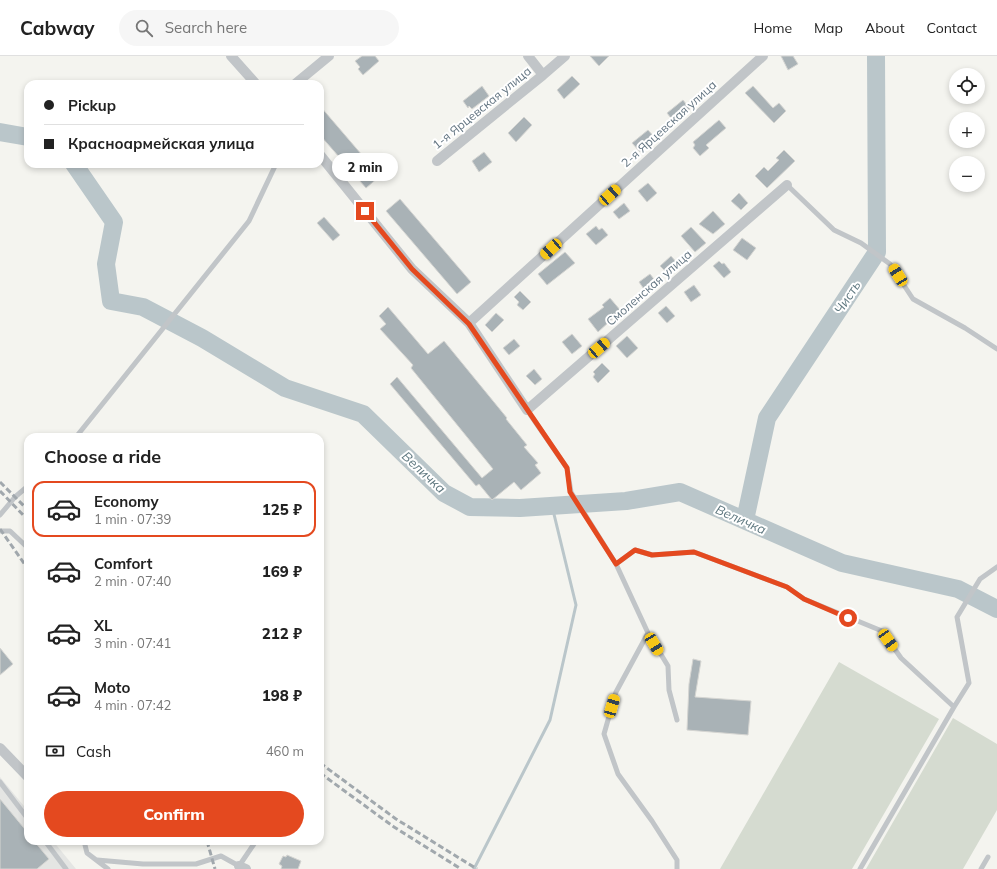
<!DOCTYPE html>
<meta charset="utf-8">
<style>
body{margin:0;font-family:Mulish,sans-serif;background:#f6f6f6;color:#222;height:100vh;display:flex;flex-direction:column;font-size:15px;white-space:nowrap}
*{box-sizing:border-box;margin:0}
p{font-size:13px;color:#767676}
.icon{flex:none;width:22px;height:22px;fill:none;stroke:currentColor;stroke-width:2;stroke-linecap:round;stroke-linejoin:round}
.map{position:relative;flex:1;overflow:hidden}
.drawer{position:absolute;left:24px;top:377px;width:300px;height:412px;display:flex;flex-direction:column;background:#fff;border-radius:12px;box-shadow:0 2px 6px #0003}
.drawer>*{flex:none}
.top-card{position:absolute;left:24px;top:24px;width:300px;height:88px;border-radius:12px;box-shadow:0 2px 6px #0003;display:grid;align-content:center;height:88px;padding:0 20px;background:#fff}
.tools{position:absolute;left:949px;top:12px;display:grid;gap:8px}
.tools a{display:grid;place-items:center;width:36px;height:36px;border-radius:50%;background:#fff;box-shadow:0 2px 6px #0003;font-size:20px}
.end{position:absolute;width:18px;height:18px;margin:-9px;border:5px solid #e4491f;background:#fff;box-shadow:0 0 0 2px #fff}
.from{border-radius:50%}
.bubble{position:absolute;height:28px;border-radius:14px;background:#fff;box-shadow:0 2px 6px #0003;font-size:13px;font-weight:800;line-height:28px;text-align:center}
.car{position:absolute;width:12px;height:24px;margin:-12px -6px;border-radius:5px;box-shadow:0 0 3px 1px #0007;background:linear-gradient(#f5c518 24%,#345 0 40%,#f5c518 0 76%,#345 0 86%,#f5c518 0)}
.top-card b{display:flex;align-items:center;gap:14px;height:38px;font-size:15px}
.top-card b+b{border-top:1px solid #e0e0e0}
.top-card i{width:10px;height:10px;background:#222}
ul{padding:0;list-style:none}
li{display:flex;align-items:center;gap:12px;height:56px;margin:0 8px 6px;padding:0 12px;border:2px solid transparent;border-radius:12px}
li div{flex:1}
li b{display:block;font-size:15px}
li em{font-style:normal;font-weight:800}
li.active{border-color:#e4491f}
li>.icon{width:36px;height:36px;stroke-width:1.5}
h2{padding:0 20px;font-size:18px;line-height:48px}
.pay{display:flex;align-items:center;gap:10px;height:44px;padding:0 20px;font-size:15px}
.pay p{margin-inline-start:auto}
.primary-button{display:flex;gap:8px;margin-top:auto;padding:8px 20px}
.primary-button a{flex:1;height:46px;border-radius:24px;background:#e4491f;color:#fff;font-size:16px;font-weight:800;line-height:46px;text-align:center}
header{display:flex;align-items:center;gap:24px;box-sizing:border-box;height:56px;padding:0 20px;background:#fff;border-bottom:1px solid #e0e0e0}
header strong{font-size:19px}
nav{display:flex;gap:22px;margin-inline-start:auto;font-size:14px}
.search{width:280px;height:36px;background:#f6f6f6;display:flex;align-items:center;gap:10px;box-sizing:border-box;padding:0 14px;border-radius:22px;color:#767676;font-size:15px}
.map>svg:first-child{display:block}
.built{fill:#e4e5e3}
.green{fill:#d5dbd0}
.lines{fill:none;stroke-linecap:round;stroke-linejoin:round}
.stream{stroke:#bac6ca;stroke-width:3}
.river{stroke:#bac6ca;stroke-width:18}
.building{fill:#a9b2b6;stroke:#d5d5d2}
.service{stroke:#c1c5c8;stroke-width:5}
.minor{stroke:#c1c5c8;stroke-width:10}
.rail{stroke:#a1a8ad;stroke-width:3;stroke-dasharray:6 3;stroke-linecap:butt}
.route{stroke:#e4491f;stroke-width:5}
.labels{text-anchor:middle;stroke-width:4;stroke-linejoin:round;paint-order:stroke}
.street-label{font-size:12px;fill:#627481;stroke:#fff}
.water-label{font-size:13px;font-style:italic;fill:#5e777f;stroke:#fff}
</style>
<header>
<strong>Cabway</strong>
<div class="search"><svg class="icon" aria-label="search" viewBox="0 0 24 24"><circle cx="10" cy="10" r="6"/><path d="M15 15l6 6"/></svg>Search here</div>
<nav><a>Home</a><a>Map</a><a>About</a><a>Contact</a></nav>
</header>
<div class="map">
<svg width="997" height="813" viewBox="0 0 997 813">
<rect width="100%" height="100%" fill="#f4f4ef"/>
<!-- built -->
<path class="built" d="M0 721 28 755V785H53L76 813H0Z"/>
<!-- green -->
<path class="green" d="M839 606 939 663 852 813H720Z
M953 662 997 688V754L963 813H866Z"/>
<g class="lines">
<!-- stream -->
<path class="stream" d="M474 813 550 664 576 549 552 450"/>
<!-- river -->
<path class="river" d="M0 76 28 81
M74 108 114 166 106 208 111 245 143 251 202 282 285 332 363 358 444 437 470 451 520 452 626 445 680 436 842 507 958 533 997 553
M745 464 767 362 877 196 876 0"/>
</g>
<!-- building -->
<path class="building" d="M362 0H375L379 5 363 19 358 13 360 11 355 5Z
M590 0H609L599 10Z
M781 0H793L798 8 788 14Z
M572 20 580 28 564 43 557 34Z
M482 30 489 40 472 53 469 50 468 52 463 45Z
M753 30 773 52 779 47 786 55 774 67 745 37Z
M683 44 690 53 674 66 667 57Z
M320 50 380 120 366 132 320 79Z
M524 61 532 69 516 86 508 77Z
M719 64 726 72 706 89 709 92 700 100 693 92 695 89 693 86Z
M648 74 656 83 640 96 632 87Z
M784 94 795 105 767 132 755 120 764 111 768 115 779 104 776 102Z
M484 96 492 106 479 116 472 105Z
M648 127 657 137 647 146 638 135Z
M739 137 748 147 741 154 731 145Z
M400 143 471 226 457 238 386 155Z
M624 147 630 155 619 163 613 156Z
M713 155 725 168 713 178 699 168Z
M324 161 340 179 333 185 317 167Z
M596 170 599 174 602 172 608 179 596 189 586 178Z
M691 171 706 187 695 196 681 180Z
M742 182 756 192 747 204 733 194Z
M565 196 575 207 547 229 538 218Z
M671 200 678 208 668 218 660 210Z
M719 205 722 208 724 207 731 216 724 222 713 210Z
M650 218 657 227 646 236 639 226Z
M694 229 701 239 691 246 684 236Z
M520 235 531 246 523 254 517 249 519 246 514 241Z
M610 242 621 255 598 276 588 263 604 251 602 249Z
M666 250 675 260 667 267 658 257Z
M388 251 428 298 444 285 507 362 506 363 527 389 524 391 538 407 535 409 541 417 521 434 514 426 492 444 479 428 476 430 390 328 397 321 482 422 493 413 411 312 413 309 380 273 386 268 379 260Z
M496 257 504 264 492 276 485 269Z
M572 278 582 290 572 298 562 286Z
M627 280 638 292 627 302 616 290Z
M514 283 520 290 509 299 503 292Z
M602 307 610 315 598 327 593 321 595 318 593 316Z
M534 313 542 323 535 329 526 320Z
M0 592 13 608 0 619Z
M693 603 701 605 695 641 751 645 748 679 687 674 689 628Z
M0 743 28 777V785H34L49 803 37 813H0Z
M287 799 301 805 298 813H281L282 810 279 808 283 800 286 801Z"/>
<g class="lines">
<!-- service -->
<path class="service" d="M787 129 834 174 861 187 890 208 913 243 965 272 997 293
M527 354 567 412 571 436 616 508 648 577 616 636 604 678 618 718 652 765 677 804V813
M76 381 249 165 276 108
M0 459 15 441 28 430
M0 475H10L28 492
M616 508 635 494 652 499 694 496 787 531 804 543 882 575 901 602 954 651 860 813
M648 577 668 610 669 634 677 664
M954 651 969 627 957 561 980 523 997 511
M0 726 28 763
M45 785 66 813
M84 785 87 797 108 813
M97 804 143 808H196L221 800 239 810 256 785
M981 813 988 801"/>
<!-- minor -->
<path class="minor" d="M231 0 256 28
M543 19 565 0
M295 28 329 0
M320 99 412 213 469 267 527 354 787 129
M437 105 543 19 528 0
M469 267 763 0
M0 692 28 721
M239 810 246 813"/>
<!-- rail -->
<path class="rail" d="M0 426 28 454
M0 435 28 464
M0 473 28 513
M320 707 396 763 477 813
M320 717 394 771 461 813
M207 785 215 813"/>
</g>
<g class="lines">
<!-- route -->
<path class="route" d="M365 155 412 213 469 268 567 412 570 436 616 508 635 494 652 499 694 496 787 531 804 543 848 562"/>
</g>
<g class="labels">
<!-- street labels -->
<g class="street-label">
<text transform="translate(482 52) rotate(-39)" y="4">1-я Ярцевская улица</text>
<text transform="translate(669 68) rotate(-42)" y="4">2-я Ярцевская улица</text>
<text transform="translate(649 232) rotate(-41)" y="4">Смоленская улица</text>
</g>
<!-- water labels -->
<g class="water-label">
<text transform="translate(847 241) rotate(-57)" y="5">Чисть</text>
<text transform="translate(424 416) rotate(43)" y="5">Величка</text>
<text transform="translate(741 463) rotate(24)" y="5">Величка</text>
</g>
</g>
</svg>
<div class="tools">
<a><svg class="icon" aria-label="locate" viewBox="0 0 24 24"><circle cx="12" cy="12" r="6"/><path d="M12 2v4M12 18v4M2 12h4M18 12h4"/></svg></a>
<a>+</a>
<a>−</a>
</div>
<i class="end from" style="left:848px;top:562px"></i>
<i class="end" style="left:365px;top:155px"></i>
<div class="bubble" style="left:332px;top:97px;width:66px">2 min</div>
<i class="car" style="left:610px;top:139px;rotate:48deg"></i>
<i class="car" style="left:551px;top:193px;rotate:228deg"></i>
<i class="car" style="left:898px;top:219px;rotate:328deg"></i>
<i class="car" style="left:599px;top:292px;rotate:49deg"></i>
<i class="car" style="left:888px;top:584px;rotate:145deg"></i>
<i class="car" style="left:654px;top:588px;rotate:149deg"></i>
<i class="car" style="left:612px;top:650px;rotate:16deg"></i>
<div class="top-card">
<b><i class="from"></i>Pickup</b>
<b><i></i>Красноармейская улица</b>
</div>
<section class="drawer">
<h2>Choose a ride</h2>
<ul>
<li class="active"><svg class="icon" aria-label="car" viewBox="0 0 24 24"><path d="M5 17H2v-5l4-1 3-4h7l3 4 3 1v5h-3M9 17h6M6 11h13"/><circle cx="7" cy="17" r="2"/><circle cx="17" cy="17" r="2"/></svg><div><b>Economy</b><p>1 min · 07:39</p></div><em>125 ₽</em></li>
<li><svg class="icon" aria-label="car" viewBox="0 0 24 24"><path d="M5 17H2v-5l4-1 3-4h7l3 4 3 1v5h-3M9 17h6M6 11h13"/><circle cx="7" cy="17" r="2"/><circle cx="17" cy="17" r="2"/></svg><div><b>Comfort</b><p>2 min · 07:40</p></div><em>169 ₽</em></li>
<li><svg class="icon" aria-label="car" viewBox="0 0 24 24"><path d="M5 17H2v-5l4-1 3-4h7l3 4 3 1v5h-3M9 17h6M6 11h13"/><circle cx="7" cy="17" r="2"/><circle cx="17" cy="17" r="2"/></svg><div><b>XL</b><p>3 min · 07:41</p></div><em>212 ₽</em></li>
<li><svg class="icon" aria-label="car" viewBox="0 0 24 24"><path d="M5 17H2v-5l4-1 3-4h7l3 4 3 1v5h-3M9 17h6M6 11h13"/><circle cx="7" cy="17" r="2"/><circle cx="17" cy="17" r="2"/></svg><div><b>Moto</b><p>4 min · 07:42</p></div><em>198 ₽</em></li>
</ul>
<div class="pay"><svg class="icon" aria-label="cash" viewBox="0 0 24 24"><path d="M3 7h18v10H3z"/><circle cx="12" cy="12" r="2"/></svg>Cash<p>460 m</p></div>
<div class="primary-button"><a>Confirm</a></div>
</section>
</div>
